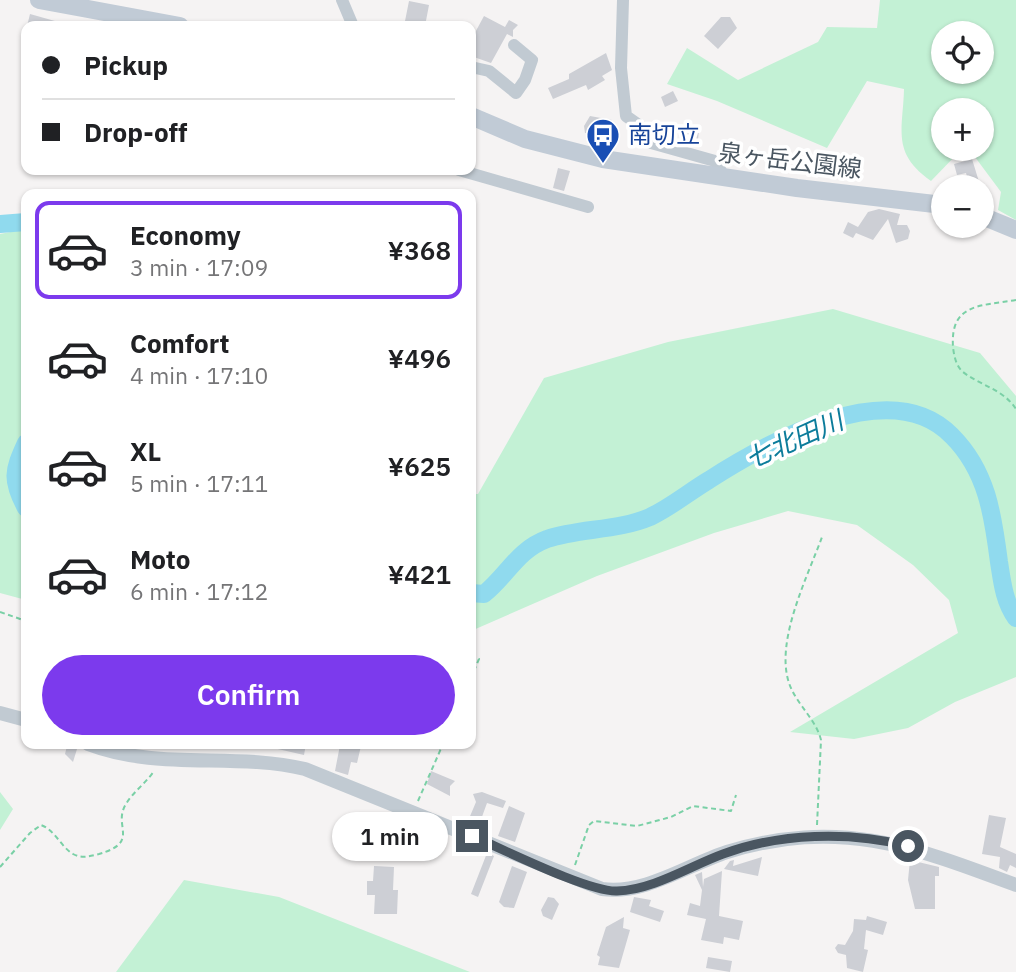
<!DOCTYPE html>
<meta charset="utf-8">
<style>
body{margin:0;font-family:"IBM Plex Sans","Noto Sans JP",sans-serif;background:#f6f6f6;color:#202124;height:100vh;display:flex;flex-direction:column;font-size:26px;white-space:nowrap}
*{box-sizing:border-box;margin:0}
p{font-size:23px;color:#757577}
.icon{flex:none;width:38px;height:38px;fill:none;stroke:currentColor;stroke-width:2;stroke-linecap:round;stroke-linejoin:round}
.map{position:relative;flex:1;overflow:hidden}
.details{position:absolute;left:21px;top:189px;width:455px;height:560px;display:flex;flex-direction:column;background:#fff;border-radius:14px;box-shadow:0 2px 5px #0004}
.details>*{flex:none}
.guide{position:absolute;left:21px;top:21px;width:455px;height:154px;border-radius:14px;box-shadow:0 2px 5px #0004;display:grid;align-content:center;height:154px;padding:0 21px;background:#fff}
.fabs{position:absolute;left:931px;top:21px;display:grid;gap:14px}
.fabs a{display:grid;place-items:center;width:63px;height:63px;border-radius:50%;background:#fff;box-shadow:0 2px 5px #0004;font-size:35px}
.end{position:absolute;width:32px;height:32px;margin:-16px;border:9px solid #4a5661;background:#fff;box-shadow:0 0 0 4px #fff}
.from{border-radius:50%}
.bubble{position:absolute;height:49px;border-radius:24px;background:#fff;box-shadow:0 2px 5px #0004;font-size:23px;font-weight:600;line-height:49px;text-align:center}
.guide b{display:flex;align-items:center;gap:24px;height:66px;font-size:26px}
.guide b+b{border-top:2px solid #e0e0e0}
.guide i{width:18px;height:18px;background:#202124}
ul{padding:12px 0 0;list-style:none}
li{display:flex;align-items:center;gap:21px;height:98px;margin:0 14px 10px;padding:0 7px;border:4px solid transparent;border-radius:14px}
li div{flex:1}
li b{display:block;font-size:26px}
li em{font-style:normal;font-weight:600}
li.on{border-color:#7c3aed}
li>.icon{width:63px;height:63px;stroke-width:1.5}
.action{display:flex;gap:14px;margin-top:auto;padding:14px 21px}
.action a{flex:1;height:80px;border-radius:42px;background:#7c3aed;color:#fff;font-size:28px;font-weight:600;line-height:80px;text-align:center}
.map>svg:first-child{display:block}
.green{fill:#c3f1d5;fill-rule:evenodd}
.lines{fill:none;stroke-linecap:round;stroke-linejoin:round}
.river{stroke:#90daee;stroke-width:18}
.building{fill:#cdcfd5}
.path{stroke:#7ad0a6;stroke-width:2;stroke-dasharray:5 3.5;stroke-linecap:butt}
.minor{stroke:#c1cad2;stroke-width:12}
.tertiary{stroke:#c1cad2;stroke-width:14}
.secondary{stroke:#c1cbd6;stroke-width:18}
.route{stroke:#4a5661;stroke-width:9}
.labels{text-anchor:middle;stroke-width:7;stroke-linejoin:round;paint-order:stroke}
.transit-label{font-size:24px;fill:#164399;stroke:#fff;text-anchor:start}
.street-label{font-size:24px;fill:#4a5661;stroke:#fff}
.water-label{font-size:26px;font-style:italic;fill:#0c7c9b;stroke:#fff}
</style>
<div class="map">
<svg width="1016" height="972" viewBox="0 0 1016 972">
<rect width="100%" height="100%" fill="#f5f3f3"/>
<!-- green -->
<path class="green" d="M880 0H1016V220L998 210 1001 192 972 153H958L931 181C891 153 903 130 904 89L867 81 827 148 717 101 667 84 687 48 738 80 818 42 827 27 877 28ZM943 33H982V72H943ZM982 110V149H943V110Z
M26 229V600L0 593V234Z
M833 309 980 353 1016 396V677L955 702 908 728 854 739 790 732 958 633 949 600 913 565 857 525 788 511 714 533 597 576 471 631V494H478L544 378 668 342Z
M0 792 13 809 0 830Z
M184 880 279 897 470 972H116Z"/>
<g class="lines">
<!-- river -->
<path class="river" d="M0 224 26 222
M26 443C13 471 11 480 26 508
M471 593 484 594C507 576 517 550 547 539 580 528 617 531 650 517 671 507 689 492 709 480 767 443 891 372 952 436 987 471 993 515 999 562 1002 581 1004 602 1016 618"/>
</g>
<!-- building -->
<path class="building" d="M409 1 429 5 425 26H404Z
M30 14 62 23V26H27Z
M484 16 505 27 509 20 518 25 513 30V37L507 34 491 63 471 56V40Z
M721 17H730L737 28 718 49 704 36Z
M606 53 612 70 602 76 605 80 588 90 586 85 553 99 548 88 569 79V74Z
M673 91 678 101 665 107 661 97Z
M590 116 612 120 610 133 605 136 585 133 584 126Z
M683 127 699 130 698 140 681 137Z
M972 159 980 185 970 187 966 173 957 175 954 164Z
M558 168 570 171 564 191 553 188Z
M879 209 900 214 897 225H907L910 231 908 239 896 243 888 219 873 240 856 233 853 238 843 233 848 222 858 227 868 212Z
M269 744H306L304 755 269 747Z
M345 744 361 746 357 763 351 762 348 775 335 771 340 745Z
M67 746 77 749 73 762 65 754Z
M431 771 455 781 450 786V796L427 784Z
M482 792 506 801 503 808 487 803 479 825 468 821 476 802 473 794Z
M509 806 525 813 515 842 498 836Z
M989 815 1006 818 1000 847 1016 854V868L1010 865 1007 872 999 868 1000 857 982 854Z
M487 853 494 856 478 897 471 894Z
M762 857 758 876 724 869 730 861 734 860 733 866Z
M910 860 939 867V876H935V909H915L908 880Z
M374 866 394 867 393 890H398L397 914H374L375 895H367V881H373Z
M512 866 527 872 514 908 504 907 499 902Z
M722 871 719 916 743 921 739 940 724 937 723 944 701 940 706 919 687 915 690 903 700 906 702 890 695 875 702 872 703 887 704 879Z
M548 897 554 898 559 904 552 920 543 916 541 910Z
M634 897 651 900 649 906 664 911 660 922 630 912Z
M867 916 887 922 883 935 866 930 864 949 868 950 863 972 847 968 846 955 838 953 835 948 838 944 845 945 853 931 854 919 866 920Z
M624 917 623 928 630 930 619 968 598 965 600 957 597 955 606 927Z
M708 957 732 961 730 972 706 968Z"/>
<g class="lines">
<!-- path -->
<path class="path" d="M1016 300C981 306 950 303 953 347 954 356 956 366 963 372 981 386 1003 389 1016 409
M0 612 26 621
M471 655 479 659 471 678
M418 801 443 744
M817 825 821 740C816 719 796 704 789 683 775 641 807 578 822 537
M575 865 589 825 594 821 637 826 671 817 693 806 731 811 736 795
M0 867 30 833 41 825C55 830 61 847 73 854 82 859 90 856 99 854 141 842 112 826 126 804 133 792 146 783 154 771"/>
<!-- minor -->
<path class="minor" d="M342 0 353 26
M623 0 621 68 626 116 643 128 651 143 715 161 725 178
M471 67 489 71 516 93 525 80 532 60 514 45
M459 170 588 207"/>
<!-- tertiary -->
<path class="tertiary" d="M0 713 26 720
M88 744C159 771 233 752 305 769L602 889C645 895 687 865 727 852 839 818 912 846 1016 885"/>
<!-- secondary -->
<path class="secondary" d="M39 0 180 26
M471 116 525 139 603 159 797 188 943 205
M982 216 1016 230"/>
</g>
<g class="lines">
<!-- route -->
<path class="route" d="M472 836C503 849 588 892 617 891 653 890 690 866 723 854 780 833 849 831 908 846"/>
</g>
<!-- icons -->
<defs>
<symbol id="bus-pin" viewBox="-11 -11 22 30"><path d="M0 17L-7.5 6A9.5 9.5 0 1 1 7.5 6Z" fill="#1a4fb4" stroke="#fff"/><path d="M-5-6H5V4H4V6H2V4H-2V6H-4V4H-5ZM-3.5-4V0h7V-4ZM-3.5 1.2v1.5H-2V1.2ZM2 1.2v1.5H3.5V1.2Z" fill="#fff"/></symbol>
</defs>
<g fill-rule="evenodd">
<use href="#bus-pin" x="584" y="116" width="38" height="52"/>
</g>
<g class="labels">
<!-- transit labels -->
<g class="transit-label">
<text x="628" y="143">南切立</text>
</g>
<!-- street labels -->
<g class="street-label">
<text transform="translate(790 161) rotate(7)" y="8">泉ヶ岳公園線</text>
</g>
<!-- water labels -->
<g class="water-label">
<text transform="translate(794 440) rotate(-24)" y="9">七北田川</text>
</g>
</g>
</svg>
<div class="fabs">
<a><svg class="icon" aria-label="locate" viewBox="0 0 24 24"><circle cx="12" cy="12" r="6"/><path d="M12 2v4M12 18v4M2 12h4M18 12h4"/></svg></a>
<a>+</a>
<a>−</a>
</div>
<i class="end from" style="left:908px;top:846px"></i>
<i class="end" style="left:472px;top:836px"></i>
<div class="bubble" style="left:332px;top:812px;width:116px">1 min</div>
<div class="guide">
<b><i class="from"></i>Pickup</b>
<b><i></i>Drop-off</b>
</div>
<section class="details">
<ul>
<li class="on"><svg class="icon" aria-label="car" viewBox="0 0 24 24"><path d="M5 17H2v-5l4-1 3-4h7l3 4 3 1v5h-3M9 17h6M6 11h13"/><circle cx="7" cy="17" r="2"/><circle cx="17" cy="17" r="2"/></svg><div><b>Economy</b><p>3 min · 17:09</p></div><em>¥368</em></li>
<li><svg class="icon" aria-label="car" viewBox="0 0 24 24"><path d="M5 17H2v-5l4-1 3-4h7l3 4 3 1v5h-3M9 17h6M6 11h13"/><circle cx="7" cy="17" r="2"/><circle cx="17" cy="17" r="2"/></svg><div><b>Comfort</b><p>4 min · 17:10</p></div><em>¥496</em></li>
<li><svg class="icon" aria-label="car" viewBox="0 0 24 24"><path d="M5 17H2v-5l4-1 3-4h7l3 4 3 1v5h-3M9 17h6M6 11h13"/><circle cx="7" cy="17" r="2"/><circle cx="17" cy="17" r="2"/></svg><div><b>XL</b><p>5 min · 17:11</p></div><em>¥625</em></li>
<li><svg class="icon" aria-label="car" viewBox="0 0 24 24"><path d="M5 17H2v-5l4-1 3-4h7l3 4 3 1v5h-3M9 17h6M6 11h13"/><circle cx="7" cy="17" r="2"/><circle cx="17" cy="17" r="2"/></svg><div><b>Moto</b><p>6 min · 17:12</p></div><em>¥421</em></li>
</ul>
<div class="action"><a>Confirm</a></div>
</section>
</div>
